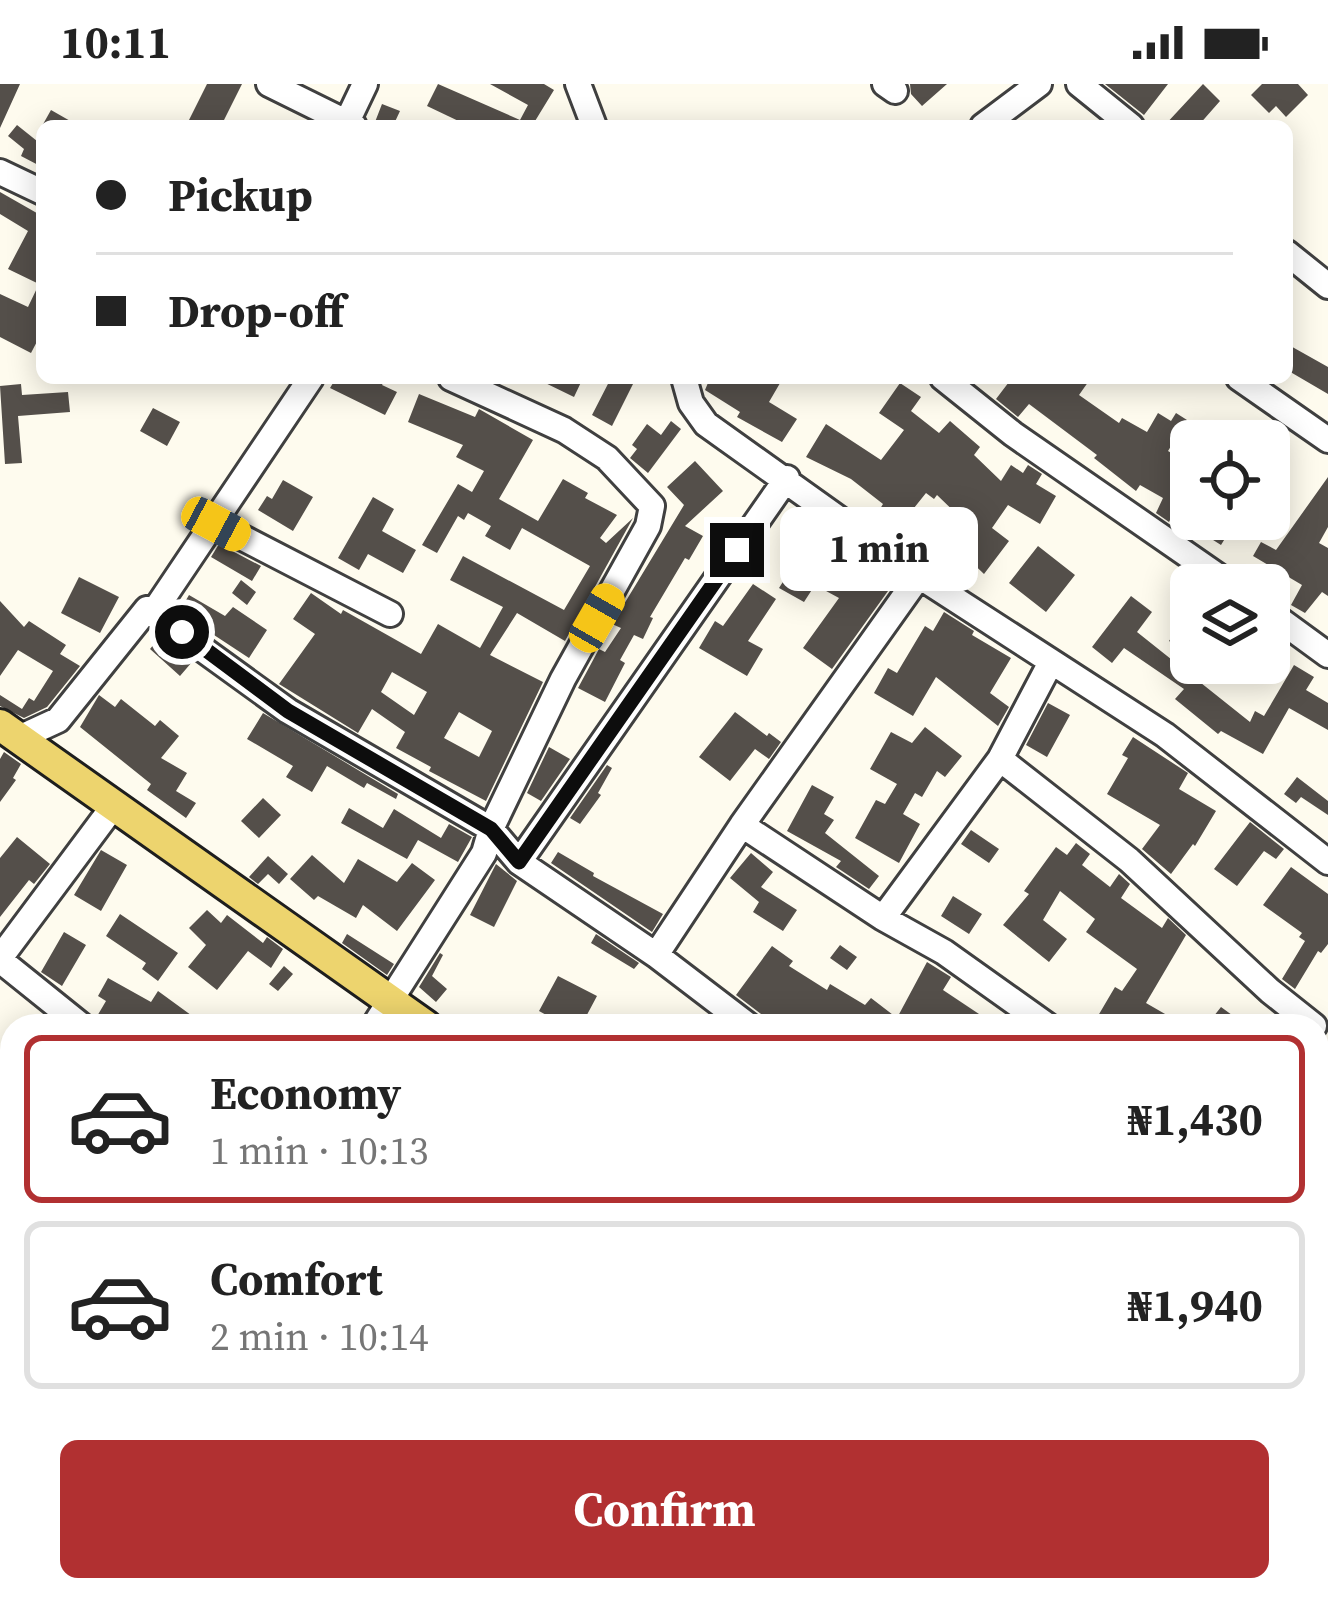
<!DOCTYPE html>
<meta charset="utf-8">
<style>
body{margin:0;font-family:"Source Serif 4",serif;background:#f2f2f2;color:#222;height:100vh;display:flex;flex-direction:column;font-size:45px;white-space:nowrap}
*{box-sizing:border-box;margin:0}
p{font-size:39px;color:#767676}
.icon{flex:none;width:66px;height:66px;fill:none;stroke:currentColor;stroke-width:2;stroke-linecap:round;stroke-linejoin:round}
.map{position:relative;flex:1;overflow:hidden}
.sheet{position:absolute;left:0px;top:930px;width:1329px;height:588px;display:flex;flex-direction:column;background:#fff;border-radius:36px 36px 0 0;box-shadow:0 6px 30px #0003}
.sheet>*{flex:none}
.hud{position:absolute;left:36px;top:36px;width:1257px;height:264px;border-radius:18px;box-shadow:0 6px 30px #0003;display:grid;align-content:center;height:264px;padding:0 60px;background:#fff}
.controls{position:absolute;left:1170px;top:336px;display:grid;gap:24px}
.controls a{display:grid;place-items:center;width:120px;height:120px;border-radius:18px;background:#fff;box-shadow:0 6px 30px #0003;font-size:60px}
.end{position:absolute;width:54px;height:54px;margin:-27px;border:15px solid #0d0d0d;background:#fff;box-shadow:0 0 0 6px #fff}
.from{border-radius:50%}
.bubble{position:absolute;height:84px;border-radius:18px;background:#fff;box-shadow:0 6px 30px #0003;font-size:39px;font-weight:700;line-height:84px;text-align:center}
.car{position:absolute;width:36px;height:72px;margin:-36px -18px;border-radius:15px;box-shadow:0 0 9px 3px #0007;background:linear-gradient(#f5c518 24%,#345 0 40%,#f5c518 0 76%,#345 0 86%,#f5c518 0)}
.hud b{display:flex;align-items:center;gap:42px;height:114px;font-size:45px}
.hud b+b{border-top:3px solid #e0e0e0}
.hud i{width:30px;height:30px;background:#222}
ul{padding:21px 0 0;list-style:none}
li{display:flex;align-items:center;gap:36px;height:168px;margin:0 24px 18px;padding:0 36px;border:6px solid #e0e0e0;border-radius:18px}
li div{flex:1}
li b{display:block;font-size:45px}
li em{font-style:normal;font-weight:700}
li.on{border-color:#b13031}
li>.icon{width:108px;height:108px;stroke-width:1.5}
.primary-button{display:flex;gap:24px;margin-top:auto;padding:24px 60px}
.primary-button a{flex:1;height:138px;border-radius:18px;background:#b13031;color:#fff;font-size:48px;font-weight:700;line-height:138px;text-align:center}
.status{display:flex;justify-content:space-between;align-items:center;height:84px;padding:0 60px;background:#fff;direction:ltr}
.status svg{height:33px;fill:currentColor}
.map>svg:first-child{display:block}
.building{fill:#544f4a;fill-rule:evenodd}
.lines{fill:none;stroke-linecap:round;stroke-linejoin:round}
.minor-casing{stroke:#404040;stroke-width:30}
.major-casing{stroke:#1e1e1e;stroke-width:36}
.minor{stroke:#fff;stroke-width:24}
.major{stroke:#edd46e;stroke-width:30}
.route{stroke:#0d0d0d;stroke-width:15}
</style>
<div class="status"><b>10:11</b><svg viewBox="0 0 49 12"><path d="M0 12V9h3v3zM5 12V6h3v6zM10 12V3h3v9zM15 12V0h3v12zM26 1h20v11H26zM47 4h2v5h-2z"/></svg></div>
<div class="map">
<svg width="1328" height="1518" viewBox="0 0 1328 1518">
<rect width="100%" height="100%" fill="#fefbee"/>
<!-- building -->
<path class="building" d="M0 0H20L0 44Z
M207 0H242L221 42H201L189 36Z
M438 0 520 36 528 21 490 0H544L554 6 532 42H469L427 22Z
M910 0H947L922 22 911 10Z
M1105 0H1168L1144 31Z
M1203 0 1220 17 1198 42H1164Z
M1262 0H1298L1308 11 1286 33 1276 22 1269 29 1251 11Z
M382 20 400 27 393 42 375 38Z
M51 26 79 42H42Z
M17 41 42 61V83L21 72 24 65 8 52Z
M0 108 42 132V248L31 269 0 253V210L28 223 39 200 8 185 28 147 0 130Z
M1287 260 1328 283V310L1287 286Z
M336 294H386L382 301 397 308 385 331 330 304Z
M535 294H583L574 313Z
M611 294H636L612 342 592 331Z
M710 294H783L769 318 797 335 782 358 737 333 740 328 705 306Z
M1012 294H1091L1079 311 1119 339 1122 334 1147 348 1158 329 1171 337 1176 329 1187 336 1168 367 1191 381V431L1177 422 1169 438 1156 429 1163 414 1140 401 1136 407 1094 374 1097 371 1029 320 1018 333 996 315Z
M900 299 921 313 911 327 939 349 950 337 980 363 974 371 1001 397 1011 381 1023 389 1028 381 1042 390 1036 400 1056 412 1040 440 1008 421 992 444 1009 457 984 490 962 469 972 457 957 445 964 437 937 411 934 415 926 409 910 429 915 432 898 456 872 438 883 420 851 395 806 373 826 340 881 376 904 346 879 329Z
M21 300 22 311 68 308 70 328 18 332 22 379 5 380 0 302Z
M419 310 475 333 479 325 533 356 499 415 538 437 563 395 588 409 585 414 617 431 600 454 606 459 633 434 565 557 517 529 490 571 543 598 486 717 429 687 431 683 396 664 405 648 372 625 358 649 279 600 315 550 293 535 311 509 341 530 343 526 421 570 438 540 480 564 503 523 450 496 463 472 564 526 590 482 522 444 510 466 485 452 491 442 468 429 464 436 458 432 437 469 422 461 458 400 472 408 484 387 456 373 463 361 408 338ZM392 588 427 608 414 631 381 608ZM459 628 492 647 479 673 444 654Z
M153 324 180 338 167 362 140 347Z
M671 337 681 345 648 389 630 374 637 365 632 361 647 340 661 351Z
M1269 360 1287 370 1269 402Z
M695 377 723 407 685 442 703 452 689 476 685 474 650 533 653 534 643 555 634 551 620 576 625 579 605 618 578 604 599 565 605 568 621 544 612 540 684 421 667 403Z
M1328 393V443L1319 459 1328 464V512L1322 508 1305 529 1291 521 1302 501 1253 472 1261 458 1276 466Z
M283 396 313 413 293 447 258 426 267 412 272 415Z
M373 413 394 425 382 447 416 466 403 489 368 470 359 486 338 474Z
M1210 435H1237L1221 461 1202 449Z
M219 460 261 482 252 497 211 473Z
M1038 462 1075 491 1046 528 1009 499Z
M808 470 840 489 845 479 888 507 832 585 803 564 839 514 815 501 804 518 779 504 786 493 792 497Z
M79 493 119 513 100 549 61 529Z
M241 496 256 508 247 521 232 509Z
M753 500 776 515 748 557 763 565 747 592 699 564 715 537 723 542Z
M189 511 225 532 233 523 267 546 249 574 179 528Z
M1131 512 1152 528 1137 548 1250 638 1255 627 1264 632 1294 581 1314 593 1306 606 1328 619V646L1289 624 1263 670 1221 647 1218 650 1175 615 1184 605 1124 564 1112 579 1092 563Z
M0 517 24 543 29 537 66 561 60 570 80 582 47 623 24 634 0 622V611L22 625 29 614 34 617 53 587 18 566 0 592Z
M1191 519V570L1169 557 1178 544 1174 540Z
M944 528 974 547 972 551 1011 574 990 609 1009 623 998 642 936 593 913 632 874 609 888 584 897 589 925 542 933 547Z
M159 554 192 578 180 592 150 565Z
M99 611 115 623 121 615 155 642 160 636 179 652 161 674 187 689 176 707 196 719 186 734 147 706 151 700 80 643Z
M1048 619 1070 631 1047 673 1026 661Z
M735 628 767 652 769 649 781 658 769 675 755 665 730 697 699 673Z
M263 629 398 710 396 715 367 699 364 704 327 682 312 708 286 693 293 682 247 655Z
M925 643 962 672 945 693 937 687 922 713 915 709 903 730 920 740 899 779 855 754 876 716 885 720 897 700 870 685 891 648 912 659Z
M1133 653 1188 689 1179 705 1216 727 1195 762 1193 760 1171 790 1142 765 1160 741 1107 710 1128 674 1122 671Z
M549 663 570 675 541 717 527 709Z
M4 668 21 680 13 694 16 696 0 718V675Z
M607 681 612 684 598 709 601 711 580 740 570 734Z
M1297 693 1328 717V731L1301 713 1296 719 1284 710Z
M812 701 834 713 824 730 834 736 825 749 879 792 869 805 836 783 841 777 787 747Z
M263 714 281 731 259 754 241 737Z
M349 724 383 744 394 725 441 754 449 740 472 753 458 778 418 756 407 775 341 739Z
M1250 738 1284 765 1276 775 1264 767 1237 802 1214 785Z
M971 746 999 765 989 779 961 760Z
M17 753 50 780 34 800 29 796 0 833V774Z
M1076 759 1090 770 1082 781 1110 803 1119 790 1130 800 1121 814 1162 844 1168 834 1186 851 1146 919 1172 934 1167 942H1104L1095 937 1115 903 1122 907 1137 885 1086 848 1095 835 1060 807 1043 836 1067 855 1049 878 1003 841 1029 810 1024 807 1056 763 1067 771Z
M101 766 127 781 101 827 74 811Z
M558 768 594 789 593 792 663 830 652 848 551 779Z
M751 769 773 788 761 803 797 826 783 847 753 828 759 818 730 794Z
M312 771 344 799 358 775 397 798 412 779 435 796 397 847 363 821 356 834 318 812 314 816 290 795Z
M268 772 288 790 279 800 268 790 258 800 249 793Z
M496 780 517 797 494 843 470 831Z
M1291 783 1328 810V860L1321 869 1318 867 1295 905 1282 895 1305 857 1299 853 1302 849 1263 821Z
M953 812 982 830 969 850 941 832Z
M207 826 221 839 227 831 263 859 267 853 283 865 271 884 248 867 217 906 188 883 206 861 189 844Z
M120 830 178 869 158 897 142 885 146 879 106 852Z
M64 848 86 861 62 902 41 888Z
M347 850 394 880 387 891 342 859Z
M596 850 639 879 634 885 591 859Z
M840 861 857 873 847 886 830 874Z
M772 862 793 877 789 882 827 906 830 900 865 921 871 914 897 934 927 878 951 893 943 906 997 942H777L736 911Z
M440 869 443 871 432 892 447 905 436 918 419 903Z
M284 882 293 890 278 907 269 900Z
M558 892 597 912 581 942H557L559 938 539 927Z
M108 894 151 918 158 907 206 942H104L96 934 106 917 98 912Z
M1221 923 1247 942H1206Z
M12 1003V1051L0 1042V1017Z
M0 1126 12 1136V1172L0 1163Z
M8 1225H12V1292L0 1285 10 1262 0 1254V1236Z
M12 1309V1386L0 1377V1324Z
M261 1506H286L297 1518H265Z
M308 1506H354L374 1518H299Z
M415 1506H548L541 1518H408Z
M600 1506H629L645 1518H591Z
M698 1506H768L763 1518H711Z
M1036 1506H1064L1055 1518H1027Z"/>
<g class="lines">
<defs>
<path id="minor" d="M269 0 354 42
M578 0 594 42
M885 0 895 7
M1079 0 1131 42
M345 42 365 0
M983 42 1039 0
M0 88 42 108
M1287 169 1328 202
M684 294 691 319 706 340 919 492 1165 651 1328 778
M943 294 1013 350 1231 501
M1239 294 1328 356
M216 440 390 530
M147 525 288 627 491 745 519 778 656 871 749 942
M1269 528 1328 571
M19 654 58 636 147 525 157 523 311 294
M1000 675 1129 776 1270 907 1314 942
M742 741 883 834 944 868 1048 942
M519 778 787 394
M883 834 1000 675 1051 578
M656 871 742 741 919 492
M0 874 115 720
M0 876 82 942
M374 942 484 769 491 745 563 595 648 442 652 422 607 374 564 346 451 294
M1317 1067 1328 1052
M0 1201 12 1209
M1317 1346 1328 1332
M0 1413 12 1424
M0 1476 12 1465
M241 1506 249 1518
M656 1506 673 1518
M214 1518 224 1506
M390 1518 396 1506
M569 1518 579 1506
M779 1518 790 1506
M994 1518 1004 1506"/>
<path id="major" d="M0 641 426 942
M1271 1506 1288 1518"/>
</defs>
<!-- minor casing -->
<use href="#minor" class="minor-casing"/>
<!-- major casing -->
<use href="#major" class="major-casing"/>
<!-- minor -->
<use href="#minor" class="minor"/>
<!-- major -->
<use href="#major" class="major"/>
</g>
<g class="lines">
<!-- route -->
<path class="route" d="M182 548 288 627 491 745 519 778 737 466"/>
</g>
</svg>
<div class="controls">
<a><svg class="icon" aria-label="locate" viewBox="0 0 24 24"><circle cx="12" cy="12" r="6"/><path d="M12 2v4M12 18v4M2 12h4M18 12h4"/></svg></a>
<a><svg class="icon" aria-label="layers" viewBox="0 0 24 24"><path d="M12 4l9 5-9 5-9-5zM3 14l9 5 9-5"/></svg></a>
</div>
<i class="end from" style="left:182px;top:548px"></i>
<i class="end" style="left:737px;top:466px"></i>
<div class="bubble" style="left:780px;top:423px;width:198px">1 min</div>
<i class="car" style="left:216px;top:440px;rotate:118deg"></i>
<i class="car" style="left:597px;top:534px;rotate:30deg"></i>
<div class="hud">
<b><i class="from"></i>Pickup</b>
<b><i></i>Drop-off</b>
</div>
<section class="sheet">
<ul>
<li class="on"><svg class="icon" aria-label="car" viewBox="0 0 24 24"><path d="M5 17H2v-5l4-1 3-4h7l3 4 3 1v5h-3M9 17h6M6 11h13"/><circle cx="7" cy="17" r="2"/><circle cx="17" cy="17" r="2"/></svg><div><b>Economy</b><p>1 min · 10:13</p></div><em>₦1,430</em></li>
<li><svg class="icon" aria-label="car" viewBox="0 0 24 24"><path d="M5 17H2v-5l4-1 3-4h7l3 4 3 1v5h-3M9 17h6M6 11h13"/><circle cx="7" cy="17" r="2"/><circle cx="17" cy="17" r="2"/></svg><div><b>Comfort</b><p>2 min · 10:14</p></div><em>₦1,940</em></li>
</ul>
<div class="primary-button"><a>Confirm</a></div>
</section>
</div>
